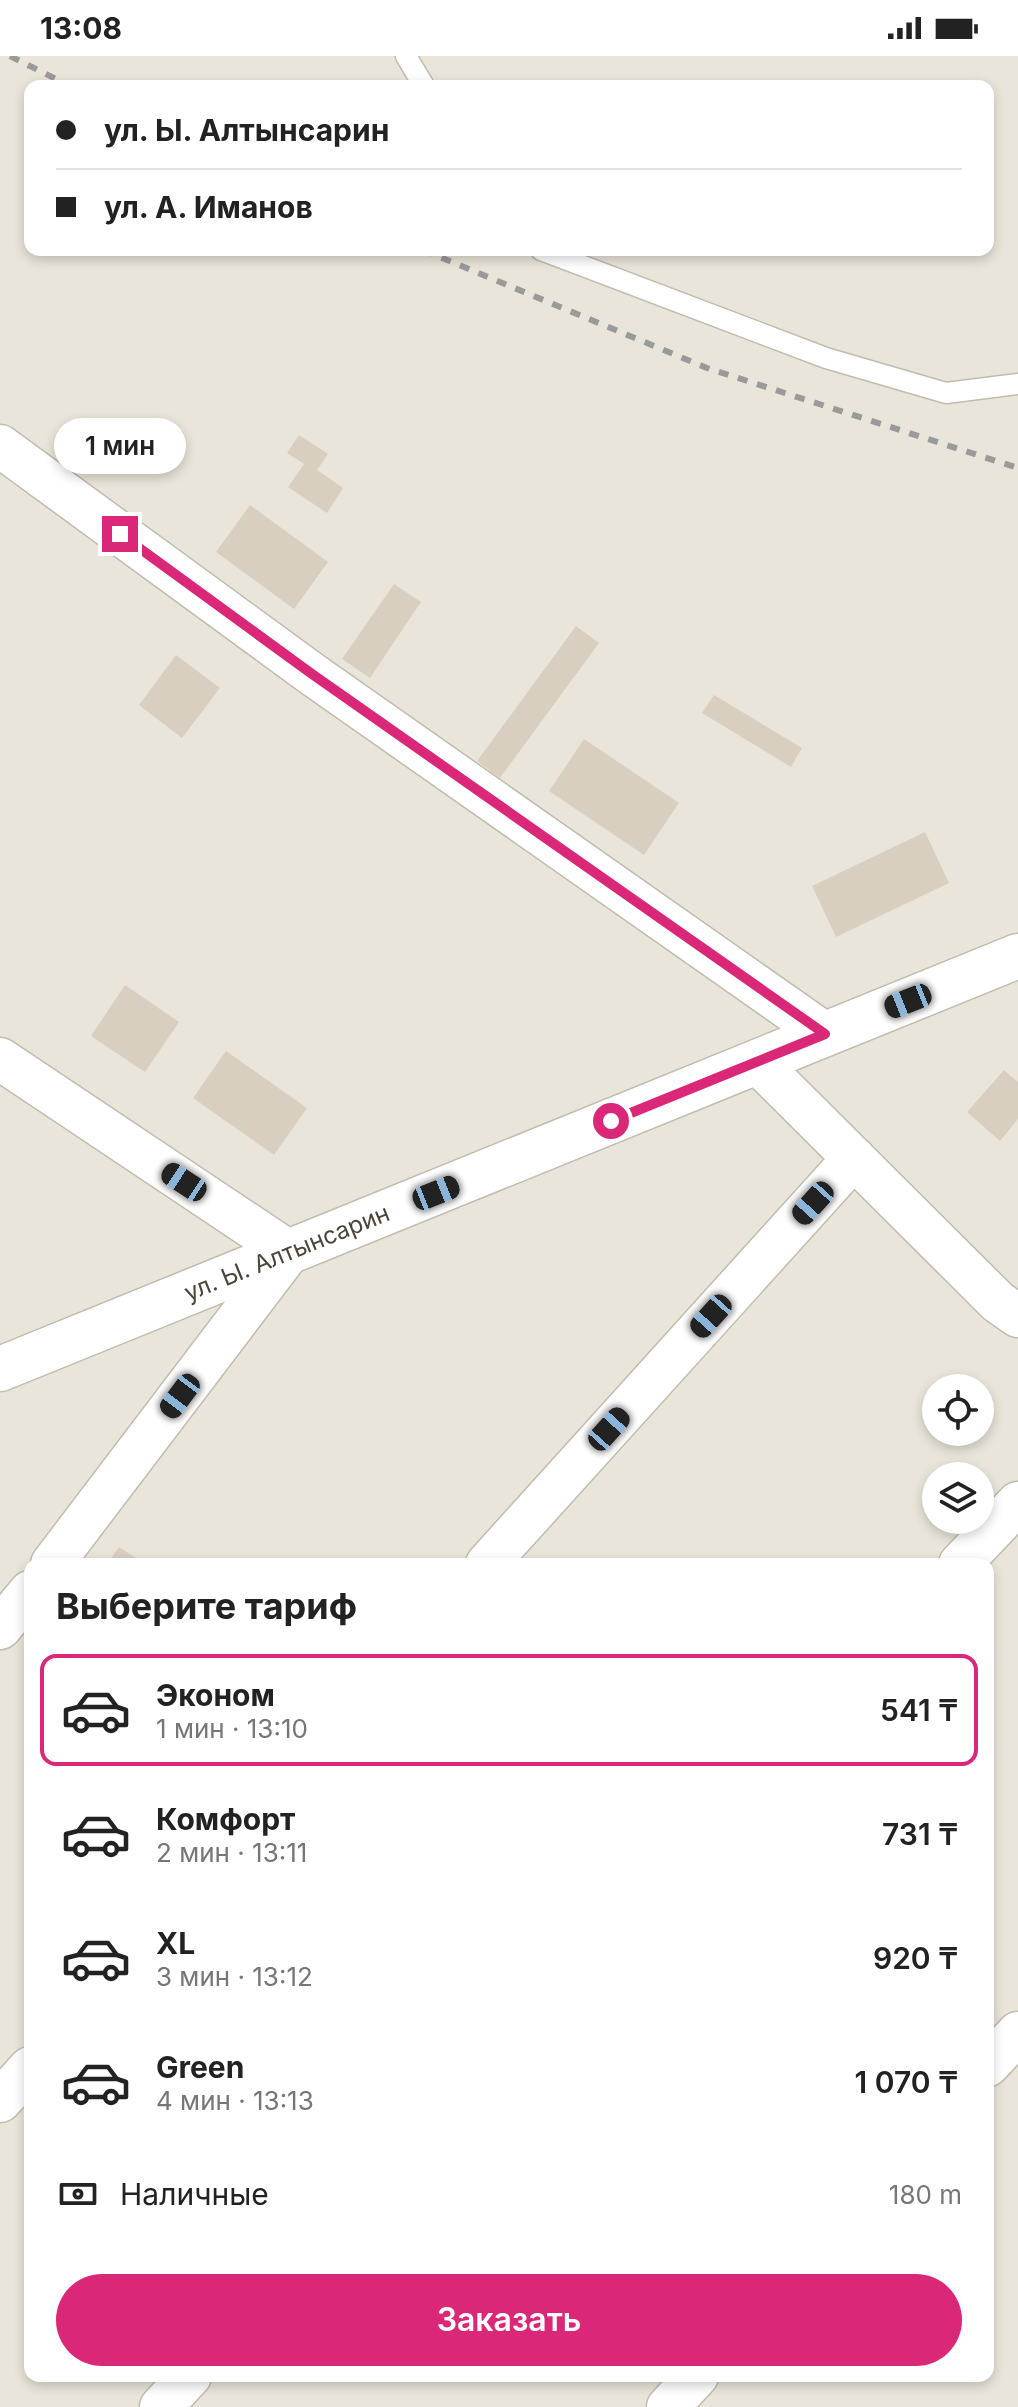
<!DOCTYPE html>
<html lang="ru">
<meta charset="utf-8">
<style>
body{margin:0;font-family:Inter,sans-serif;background:#f2f2f2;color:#222;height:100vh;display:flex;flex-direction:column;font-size:30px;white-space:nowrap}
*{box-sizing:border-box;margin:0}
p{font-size:26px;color:#767676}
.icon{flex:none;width:44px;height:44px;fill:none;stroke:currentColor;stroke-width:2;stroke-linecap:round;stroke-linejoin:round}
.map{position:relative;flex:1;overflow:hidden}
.side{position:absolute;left:24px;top:1502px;width:970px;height:824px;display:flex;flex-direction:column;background:#fff;border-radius:16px;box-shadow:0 4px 12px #0003}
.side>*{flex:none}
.guide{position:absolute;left:24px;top:24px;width:970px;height:176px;border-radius:16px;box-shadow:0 4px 12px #0003;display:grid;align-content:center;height:176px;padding:0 32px;background:#fff}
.controls{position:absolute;left:922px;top:1318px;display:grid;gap:16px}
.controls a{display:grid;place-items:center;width:72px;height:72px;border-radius:50%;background:#fff;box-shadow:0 4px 12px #0003;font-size:40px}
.end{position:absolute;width:36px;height:36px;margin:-18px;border:10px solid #db2777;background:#fff;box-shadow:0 0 0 4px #fff}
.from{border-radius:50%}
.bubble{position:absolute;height:56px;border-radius:28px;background:#fff;box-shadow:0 4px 12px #0003;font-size:26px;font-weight:600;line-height:56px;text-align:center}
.car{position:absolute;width:24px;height:48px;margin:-24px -12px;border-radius:10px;box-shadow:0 0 6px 2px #0007;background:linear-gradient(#222 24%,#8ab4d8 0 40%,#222 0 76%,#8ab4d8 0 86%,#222 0)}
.guide b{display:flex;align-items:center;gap:28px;height:76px;font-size:30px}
.guide b+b{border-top:2px solid #e0e0e0}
.guide i{width:20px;height:20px;background:#222}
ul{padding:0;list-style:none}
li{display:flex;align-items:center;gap:24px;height:112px;margin:0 16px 12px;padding:0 16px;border:4px solid transparent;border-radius:16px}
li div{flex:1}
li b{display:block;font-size:30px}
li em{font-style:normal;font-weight:600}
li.on{border-color:#db2777}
li>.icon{width:72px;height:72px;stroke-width:1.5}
h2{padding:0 32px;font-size:36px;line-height:96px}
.pay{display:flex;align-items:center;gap:20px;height:88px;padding:0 32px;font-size:30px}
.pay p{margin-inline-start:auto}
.action{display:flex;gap:16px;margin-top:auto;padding:16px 32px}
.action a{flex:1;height:92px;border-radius:48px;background:#db2777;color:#fff;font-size:32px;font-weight:600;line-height:92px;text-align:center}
.status{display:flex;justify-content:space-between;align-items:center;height:56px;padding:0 40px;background:#fff;direction:ltr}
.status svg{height:22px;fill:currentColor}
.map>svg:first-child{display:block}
.residential{fill:#eae5da;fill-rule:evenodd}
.building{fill:#d8cfc1}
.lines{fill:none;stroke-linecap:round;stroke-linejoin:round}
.service-casing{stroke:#c2bbae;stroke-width:23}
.minor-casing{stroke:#c2bbae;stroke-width:45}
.tertiary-casing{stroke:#c2bbae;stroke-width:47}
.service{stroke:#fff;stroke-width:20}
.minor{stroke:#fff;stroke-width:42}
.tertiary{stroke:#fff;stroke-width:44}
.rail{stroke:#9a9a9a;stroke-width:6;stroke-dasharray:10 10;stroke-linecap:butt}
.route{stroke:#db2777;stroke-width:10}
.labels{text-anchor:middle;stroke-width:8;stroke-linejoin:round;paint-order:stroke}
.street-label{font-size:24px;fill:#4b4439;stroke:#fff}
</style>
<div class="status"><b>13:08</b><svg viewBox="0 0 49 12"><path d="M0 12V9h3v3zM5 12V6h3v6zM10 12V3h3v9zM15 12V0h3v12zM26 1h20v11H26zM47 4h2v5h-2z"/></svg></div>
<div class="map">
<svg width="1018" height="2351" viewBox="0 0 1018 2351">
<rect width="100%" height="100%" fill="#f6f3ec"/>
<!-- residential -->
<path class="residential" d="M0 0H1018V2351H0ZM30 30H988V194H30ZM936 1332H980V1376H936ZM936 1420H980V1464H936ZM30 1508H988V2320H30Z"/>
<!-- building -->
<path class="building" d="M299 379 328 398 317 414 343 432 327 457 288 431 304 408 287 397Z
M250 449 328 506 294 553 216 496Z
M394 528 421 546 370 622 342 603Z
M576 570 599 587 500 722 477 705Z
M176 599 220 632 182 682 139 649Z
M714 639 802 692 791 711 702 657Z
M584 683 679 747 644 799 549 735Z
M925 776 949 827 836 881 812 830Z
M125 929 179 966 145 1016 91 980Z
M226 995 307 1052 274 1099 193 1042Z
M1004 1014 1018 1026V1063L1000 1085 967 1056Z
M119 1491 145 1508H107Z"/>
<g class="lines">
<defs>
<path id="service" d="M406 0 424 30
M541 194 826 302 946 337 1018 328"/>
<path id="minor" d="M0 390 312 618 825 978
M0 1003 289 1196 52 1508
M757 1006 998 1246 1018 1260
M487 1508 854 1102
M960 1508 1018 1447
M0 1572 30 1536
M988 2009 1018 1977
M0 2045 30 2012
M161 2351 190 2320
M668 2351 697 2320"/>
<path id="tertiary" d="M0 1313 1018 900"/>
</defs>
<!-- service casing -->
<use href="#service" class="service-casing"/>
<!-- minor casing -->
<use href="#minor" class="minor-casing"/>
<!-- tertiary casing -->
<use href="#tertiary" class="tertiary-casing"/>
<!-- service -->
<use href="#service" class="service"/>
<!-- minor -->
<use href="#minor" class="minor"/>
<!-- tertiary -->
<use href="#tertiary" class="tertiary"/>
<!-- rail -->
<path class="rail" d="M10 0 70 30
M423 194 707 312 1018 412"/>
</g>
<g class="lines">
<!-- route -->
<path class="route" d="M120 478 312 618 825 978 611 1065"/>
</g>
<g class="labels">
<!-- street labels -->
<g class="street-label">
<text transform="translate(287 1197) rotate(-22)" y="8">ул. Ы. Алтынсарин</text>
</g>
</g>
</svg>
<div class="controls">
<a><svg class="icon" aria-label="locate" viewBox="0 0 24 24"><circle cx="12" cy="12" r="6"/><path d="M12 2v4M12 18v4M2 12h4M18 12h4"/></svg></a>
<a><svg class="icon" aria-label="layers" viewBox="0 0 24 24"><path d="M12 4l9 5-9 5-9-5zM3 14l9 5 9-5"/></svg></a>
</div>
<i class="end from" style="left:611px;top:1065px"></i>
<i class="end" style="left:120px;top:478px"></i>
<div class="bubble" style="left:54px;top:362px;width:132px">1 мин</div>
<i class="car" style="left:908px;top:945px;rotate:248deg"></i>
<i class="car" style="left:184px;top:1126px;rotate:303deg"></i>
<i class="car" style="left:436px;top:1137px;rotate:68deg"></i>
<i class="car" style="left:813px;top:1147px;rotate:222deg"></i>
<i class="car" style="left:711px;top:1260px;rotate:222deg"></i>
<i class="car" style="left:180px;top:1340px;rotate:217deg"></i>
<i class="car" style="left:609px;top:1373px;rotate:42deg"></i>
<div class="guide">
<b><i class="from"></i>ул. Ы. Алтынсарин</b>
<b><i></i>ул. А. Иманов</b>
</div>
<section class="side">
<h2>Выберите тариф</h2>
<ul>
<li class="on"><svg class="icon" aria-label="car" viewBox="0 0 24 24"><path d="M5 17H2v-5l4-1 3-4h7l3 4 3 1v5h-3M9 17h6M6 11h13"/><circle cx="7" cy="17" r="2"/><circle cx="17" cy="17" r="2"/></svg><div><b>Эконом</b><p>1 мин · 13:10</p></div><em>541 ₸</em></li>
<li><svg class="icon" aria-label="car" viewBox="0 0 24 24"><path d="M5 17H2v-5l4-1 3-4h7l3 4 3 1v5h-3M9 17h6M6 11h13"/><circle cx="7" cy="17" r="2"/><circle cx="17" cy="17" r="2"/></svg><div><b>Комфорт</b><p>2 мин · 13:11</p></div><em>731 ₸</em></li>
<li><svg class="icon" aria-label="car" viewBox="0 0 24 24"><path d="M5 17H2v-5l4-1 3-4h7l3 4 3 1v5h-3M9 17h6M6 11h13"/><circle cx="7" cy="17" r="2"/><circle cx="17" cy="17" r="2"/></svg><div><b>XL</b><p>3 мин · 13:12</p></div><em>920 ₸</em></li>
<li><svg class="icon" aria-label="car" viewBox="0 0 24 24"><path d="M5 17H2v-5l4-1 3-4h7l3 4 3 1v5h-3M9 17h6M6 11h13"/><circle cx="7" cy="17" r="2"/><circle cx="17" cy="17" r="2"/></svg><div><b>Green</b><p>4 мин · 13:13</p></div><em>1 070 ₸</em></li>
</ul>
<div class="pay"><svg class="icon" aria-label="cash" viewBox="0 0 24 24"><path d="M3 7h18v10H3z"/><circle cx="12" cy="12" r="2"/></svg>Наличные<p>180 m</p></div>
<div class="action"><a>Заказать</a></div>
</section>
</div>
